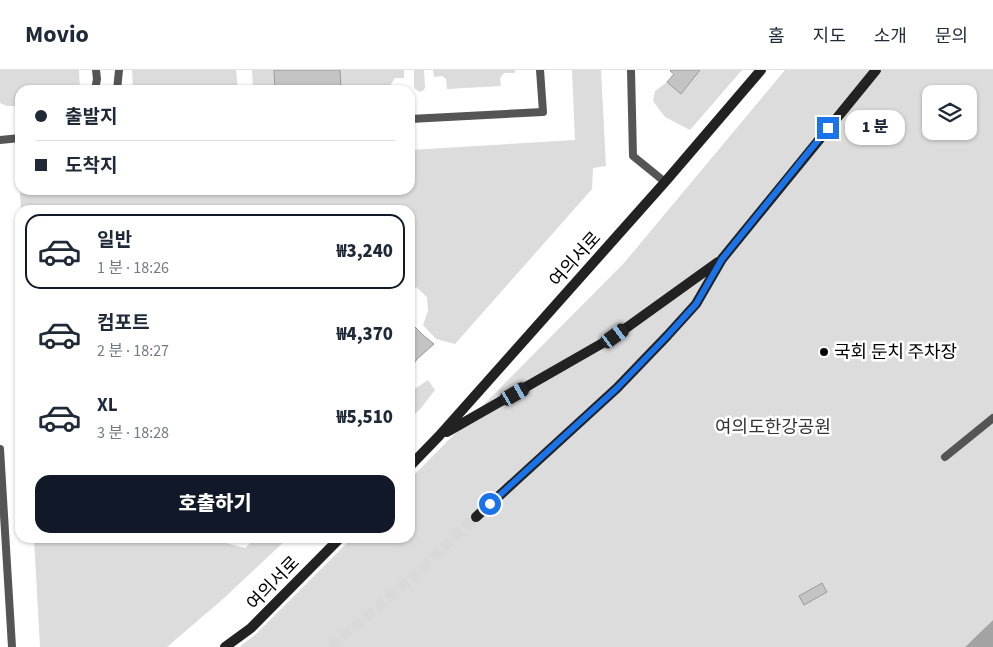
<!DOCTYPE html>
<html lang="ko">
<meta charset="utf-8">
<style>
body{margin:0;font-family:"Source Sans 3","Noto Sans KR",sans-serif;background:#f2f2f3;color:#1f2937;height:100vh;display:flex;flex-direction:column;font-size:19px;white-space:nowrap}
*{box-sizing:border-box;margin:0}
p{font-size:16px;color:#747a83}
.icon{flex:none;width:28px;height:28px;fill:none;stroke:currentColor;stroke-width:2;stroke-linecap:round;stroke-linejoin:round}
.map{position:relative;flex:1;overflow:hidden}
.sheet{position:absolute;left:15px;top:135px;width:400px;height:338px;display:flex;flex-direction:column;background:#fff;border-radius:15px;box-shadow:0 1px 4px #0004}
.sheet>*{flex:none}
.banner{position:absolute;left:15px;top:15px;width:400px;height:110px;border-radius:15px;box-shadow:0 1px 4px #0004;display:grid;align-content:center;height:110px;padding:0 20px;background:#fff}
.tools{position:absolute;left:922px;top:15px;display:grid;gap:10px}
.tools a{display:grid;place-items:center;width:55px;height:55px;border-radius:10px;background:#fff;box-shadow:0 1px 4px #0004;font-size:25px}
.end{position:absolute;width:22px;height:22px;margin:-11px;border:6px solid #1a73e8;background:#fff;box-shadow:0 0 0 2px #fff}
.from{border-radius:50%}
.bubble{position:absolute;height:35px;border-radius:15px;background:#fff;box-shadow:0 1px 4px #0004;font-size:16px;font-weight:800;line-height:35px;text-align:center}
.car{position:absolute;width:15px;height:30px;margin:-15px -8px;border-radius:6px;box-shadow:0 0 4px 1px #0007;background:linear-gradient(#222 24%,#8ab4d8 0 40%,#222 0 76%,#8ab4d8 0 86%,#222 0)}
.banner b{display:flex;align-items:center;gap:18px;height:48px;font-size:19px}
.banner b+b{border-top:1px solid #e0e1e3}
.banner i{width:12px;height:12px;background:#1f2937}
ul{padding:9px 0 0;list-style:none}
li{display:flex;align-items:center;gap:15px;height:75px;margin:0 10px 8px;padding:0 10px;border:2px solid transparent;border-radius:15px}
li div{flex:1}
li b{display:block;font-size:19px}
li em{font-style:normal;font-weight:800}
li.active{border-color:#111827}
li>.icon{width:45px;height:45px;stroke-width:1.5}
.action{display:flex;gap:10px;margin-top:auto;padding:10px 20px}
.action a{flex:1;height:58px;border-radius:15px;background:#111827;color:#fff;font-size:20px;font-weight:800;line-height:58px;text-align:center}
header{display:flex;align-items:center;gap:30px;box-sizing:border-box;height:70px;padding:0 25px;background:#fff;border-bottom:1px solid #e0e1e3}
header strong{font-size:24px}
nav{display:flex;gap:28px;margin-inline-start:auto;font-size:18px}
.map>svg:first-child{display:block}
.green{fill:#dcdcdc;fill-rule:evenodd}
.water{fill:#a3a3a3}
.building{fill:#c4c4c4;stroke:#999}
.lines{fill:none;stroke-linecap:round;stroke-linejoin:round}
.secondary-tunnel{stroke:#d9d9d9;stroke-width:10;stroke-dasharray:10 5;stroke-linecap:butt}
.lane{stroke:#555;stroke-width:8}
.secondary{stroke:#222;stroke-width:10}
.route{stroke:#1a73e8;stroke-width:6}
.poi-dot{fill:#000;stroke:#fff;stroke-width:2}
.labels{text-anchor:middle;stroke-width:5;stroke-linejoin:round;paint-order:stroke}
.street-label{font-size:18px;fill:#000;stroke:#fff}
.poi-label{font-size:18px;fill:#000;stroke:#fff;text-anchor:start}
.park-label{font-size:18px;fill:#333;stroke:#fff}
</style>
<header>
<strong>Movio</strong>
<nav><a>홈</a><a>지도</a><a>소개</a><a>문의</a></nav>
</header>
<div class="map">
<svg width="993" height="577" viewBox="0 0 993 577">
<rect width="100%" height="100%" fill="#fff"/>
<!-- green -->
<path class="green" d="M0 0H79L80 20H20V36H7L0 33Z
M132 0H236L238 20H133Z
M252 0H274L275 20H261L260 18H253Z
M340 0H404V8H395L391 14V20H341Z
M414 0H424L425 17 424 20 420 22 414 18Z
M433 0H515V3H504L500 8 501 16 447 19 446 9 442 6 434 7Z
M572 0H601L606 96 593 98 592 119 455 274 436 269 423 255 428 241 427 227 416 217 410 221V140H21L19 102H20V120H410V80L575 70Z
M700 0H742L690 60 665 47 653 31 655 21 667 12 681 24Z
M785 0H993V550L965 577H239L255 565 352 468H410V409L624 193ZM931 24H969V61H931Z
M428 310 435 320 421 338 410 349V322Z
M34 468H221L226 473 245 478 255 468H288L223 529 167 577H40Z"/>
<!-- water -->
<path class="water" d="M993 550V577H965Z"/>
<!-- building -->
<path class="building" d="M274 0H340L341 20H275Z
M671 0H700L681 24 667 12 674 4 670 1Z
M410 252 423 265 434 274 417 289 411 298Z
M822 513 827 522 804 535 799 526Z"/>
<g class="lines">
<!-- secondary-tunnel -->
<path class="secondary-tunnel" d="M331 577 405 514 476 447"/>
<!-- lane -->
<path class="lane" d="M631 0 633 86 665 112
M95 20 97 9 96 0
M117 20 119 0
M410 49 543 42 540 0
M0 70 20 68
M0 379 12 577
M945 387 993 348"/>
<!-- secondary -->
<path class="secondary" d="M447 362 615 266 718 192
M410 396 439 366 665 112 761 0
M476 447 617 318 667 266 696 234 722 189 876 0
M225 577 251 558 340 468"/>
</g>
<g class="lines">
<!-- route -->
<path class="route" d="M490 434 617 318 667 266 696 234 722 189 828 58"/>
</g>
<!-- markers -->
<circle class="poi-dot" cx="824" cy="282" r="5"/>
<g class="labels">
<!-- street labels -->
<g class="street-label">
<text transform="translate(575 189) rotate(-48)" y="6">여의서로</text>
<text transform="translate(273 513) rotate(-46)" y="6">여의서로</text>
</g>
<!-- poi labels -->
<g class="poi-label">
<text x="834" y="288">국회 둔치 주차장</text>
</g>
<!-- park labels -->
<g class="park-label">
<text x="773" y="363">여의도한강공원</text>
</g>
</g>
</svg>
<div class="tools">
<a><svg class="icon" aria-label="layers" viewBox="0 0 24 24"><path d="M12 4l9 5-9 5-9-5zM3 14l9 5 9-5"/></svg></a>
</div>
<i class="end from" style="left:490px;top:434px"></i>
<i class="end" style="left:828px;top:58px"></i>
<div class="bubble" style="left:845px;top:40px;width:60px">1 분</div>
<i class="car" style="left:615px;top:266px;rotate:54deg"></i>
<i class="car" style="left:515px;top:324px;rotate:60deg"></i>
<div class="banner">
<b><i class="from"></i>출발지</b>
<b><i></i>도착지</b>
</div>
<section class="sheet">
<ul>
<li class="active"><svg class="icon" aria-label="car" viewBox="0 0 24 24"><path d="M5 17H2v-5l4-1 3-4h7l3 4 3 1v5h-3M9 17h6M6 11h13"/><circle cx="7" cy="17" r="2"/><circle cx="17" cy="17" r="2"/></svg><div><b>일반</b><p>1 분 · 18:26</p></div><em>₩3,240</em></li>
<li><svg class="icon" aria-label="car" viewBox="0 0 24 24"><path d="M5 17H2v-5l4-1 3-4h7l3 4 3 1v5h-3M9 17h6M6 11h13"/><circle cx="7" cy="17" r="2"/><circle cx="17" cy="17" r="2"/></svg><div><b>컴포트</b><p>2 분 · 18:27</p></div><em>₩4,370</em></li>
<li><svg class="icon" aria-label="car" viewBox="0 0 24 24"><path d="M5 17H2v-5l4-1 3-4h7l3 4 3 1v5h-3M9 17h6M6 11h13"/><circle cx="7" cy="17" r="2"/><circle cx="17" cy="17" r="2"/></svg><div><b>XL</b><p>3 분 · 18:28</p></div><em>₩5,510</em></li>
</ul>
<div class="action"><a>호출하기</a></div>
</section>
</div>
